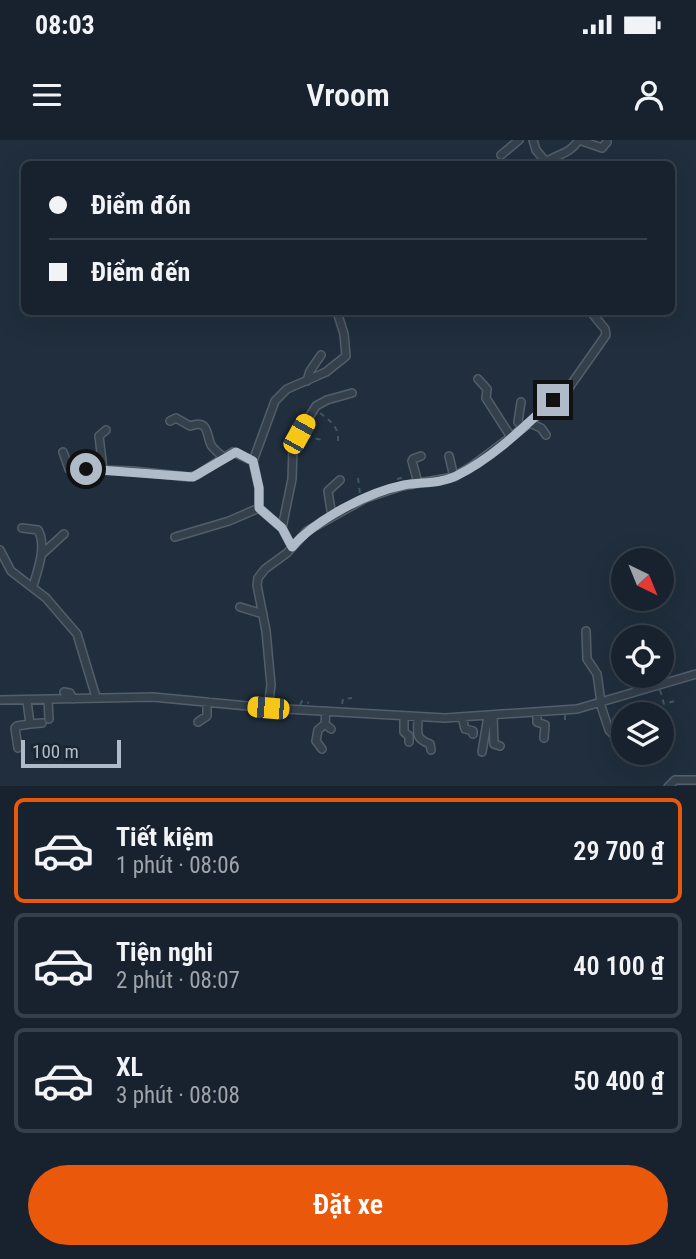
<!DOCTYPE html>
<html lang="vi">
<meta charset="utf-8">
<style>
body{margin:0;font-family:"Roboto Condensed",sans-serif;background:#212a36;color:#f1f3f6;height:100vh;display:flex;flex-direction:column;font-size:26px;white-space:nowrap}
*{box-sizing:border-box;margin:0}
p{font-size:23px;color:#9fa4aa}
.icon{flex:none;width:38px;height:38px;fill:none;stroke:currentColor;stroke-width:2;stroke-linecap:round;stroke-linejoin:round}
.map{position:relative;height:646px;overflow:hidden}
.details{display:flex;flex-direction:column;background:#18222e;flex:1}
.details>*{flex:none}
.guide{position:absolute;left:21px;top:21px;width:654px;height:154px;border-radius:10px;box-shadow:0 7px 28px #0002,0 0 0 2px #363f4a;display:grid;align-content:center;height:154px;padding:0 28px;background:#18222e}
.needle{width:46px;rotate:137deg}
.controls{position:absolute;left:611px;top:408px;display:grid;gap:14px}
.controls a{display:grid;place-items:center;width:63px;height:63px;border-radius:50%;background:#18222e;box-shadow:0 7px 28px #0002,0 0 0 2px #363f4a;font-size:35px}
.scale{position:absolute;left:21px;bottom:18px;width:100px;box-sizing:border-box;padding-left:7px;border:4px solid #b0bbc9;border-top:0;font-size:19px;line-height:24px;white-space:nowrap;color:#b0bbc9;-webkit-text-stroke:5px #1a2532;paint-order:stroke}
.end{position:absolute;width:32px;height:32px;margin:-16px;border:9px solid #b0bbc9;background:#111;box-shadow:0 0 0 4px #111}
.from{border-radius:50%}
.car{position:absolute;width:21px;height:42px;margin:-21px -10px;border-radius:9px;box-shadow:0 0 5px 2px #0007;background:linear-gradient(#f5c518 24%,#345 0 40%,#f5c518 0 76%,#345 0 86%,#f5c518 0)}
.guide b{display:flex;align-items:center;gap:24px;height:66px;font-size:26px}
.guide b+b{border-top:2px solid #363f4a}
.guide i{width:18px;height:18px;background:#f1f3f6}
ul{padding:12px 0 0;list-style:none}
li{display:flex;align-items:center;gap:21px;height:105px;margin:0 14px 10px;padding:0 14px;border:4px solid #363f4a;border-radius:10px}
li div{flex:1}
li b{display:block;font-size:26px}
li em{font-style:normal;font-weight:600}
li.active{border-color:#ea580c}
li>.icon{width:63px;height:63px;stroke-width:1.5}
.button{display:flex;gap:14px;margin-top:auto;padding:14px 28px}
.button a{flex:1;height:80px;border-radius:42px;background:#ea580c;color:#fff;font-size:28px;font-weight:600;line-height:80px;text-align:center}
.status{display:flex;justify-content:space-between;align-items:center;height:49px;padding:0 35px;background:#18222e;direction:ltr}
.status svg{height:19px;fill:currentColor}
header{display:flex;justify-content:space-between;align-items:center;height:91px;padding:0 28px;background:#18222e;font-size:32px;font-weight:600}
.map>svg:first-child{display:block}
.lines{fill:none;stroke-linecap:round;stroke-linejoin:round}
.minor-casing{stroke:#535e6b;stroke-width:10}
.path{stroke:#405a5b;stroke-width:2;stroke-dasharray:5 5;stroke-linecap:butt}
.minor{stroke:#35404d;stroke-width:7}
.route{stroke:#b0bbc9;stroke-width:9}
</style>
<div class="status"><b>08:03</b><svg viewBox="0 0 49 12"><path d="M0 12V9h3v3zM5 12V6h3v6zM10 12V3h3v9zM15 12V0h3v12zM26 1h20v11H26zM47 4h2v5h-2z"/></svg></div>
<header><svg class="icon" aria-label="menu" viewBox="0 0 24 24"><path d="M4 6h16M4 12h16M4 18h16"/></svg>Vroom<svg class="icon" aria-label="person" viewBox="0 0 24 24"><circle cx="12" cy="8" r="4"/><path d="M4 21q1-7 8-7t8 7"/></svg></header>
<div class="map">
<svg width="696" height="647" viewBox="0 0 696 647">
<rect width="100%" height="100%" fill="#202e3d"/>
<g class="lines">
<defs>
<path id="minor" d="M533 0 536 10 546 22
M579 0 602 8 607 2
M501 15 519 0
M544 24C556 13 567 17 579 0
M478 239 487 249 486 258 511 297
M307 241 310 231 321 215
M521 262 518 282 523 288
M170 281 176 278 190 286C209 279 206 294 211 305 214 310 220 314 224 318
M529 283 541 288 546 295
M63 312 69 329 133 331 189 337 197 335 233 312 253 321
M449 316 454 337
M103 329 99 296 106 290
M418 343 412 321 413 319 421 316
M332 377 328 351 340 340
M22 388 38 390C47 406 38 429 33 446
M282 388 259 368V348L253 321 275 261 287 249 326 232 346 216 344 194 337 172
M175 397 229 381 259 368
M292 407 282 388 292 339 293 307 298 295 316 266 327 260 352 253
M0 410 11 431 46 458 77 494 96 557
M41 415 64 394
M240 467 263 474
M586 491 587 519 597 534 601 562
M64 552 70 553 73 559
M0 560 153 557 268 568 445 578 577 569 696 534
M48 560 49 579
M600 563 609 590 623 605
M268 568 271 545 266 491 257 445 258 438 265 429 287 413 307 391 366 358 402 346 454 337 472 326 527 285 568 249 606 195 605 189 591 172
M326 571 325 584 331 589
M537 573V582L545 585 544 598
M493 575 494 604 500 606
M404 577V592L409 596V602
M418 577C418 593 414 598 430 604L431 610
M462 577 465 589 473 591V594
M198 582 207 576V562
M30 584 42 583
M18 608 15 588 17 586 30 584 27 561
M322 609 316 601 318 590 325 584
M482 612 488 576
M625 612 627 615 635 613
M668 647 675 640H696"/>
</defs>
<!-- minor casing -->
<use href="#minor" class="minor-casing"/>
<!-- path -->
<path class="path" d="M320 273C330 281 339 286 338 301
M306 296 322 300
M358 338 360 354
M397 339 406 337
M660 550 664 564 675 561
M342 564 343 559 352 558
M300 565 302 561 309 563
M565 575V582
M612 579 618 578"/>
<!-- minor -->
<use href="#minor" class="minor"/>
</g>
<g class="lines">
<!-- route -->
<path class="route" d="M86 329 193 337 236 312 253 321 259 348V368L282 388 292 407C315 380 368 352 404 345 421 342 440 344 456 336 493 318 524 287 553 260"/>
</g>
</svg>
<div class="controls">
<a><svg class="needle" viewBox="-14 -14 28 28"><path d="M0-13l5 13h-10z" fill="#e53935"/><path d="M0 13l5-13h-10z" fill="#9fa4aa"/></svg></a>
<a><svg class="icon" aria-label="locate" viewBox="0 0 24 24"><circle cx="12" cy="12" r="6"/><path d="M12 2v4M12 18v4M2 12h4M18 12h4"/></svg></a>
<a><svg class="icon" aria-label="layers" viewBox="0 0 24 24"><path d="M12 4l9 5-9 5-9-5zM3 14l9 5 9-5"/></svg></a>
</div>
<div class="scale">100 m</div>
<i class="end from" style="left:86px;top:329px"></i>
<i class="end" style="left:553px;top:260px"></i>
<i class="car" style="left:299px;top:294px;rotate:29deg"></i>
<i class="car" style="left:268px;top:568px;rotate:275deg"></i>
<div class="guide">
<b><i class="from"></i>Điểm đón</b>
<b><i></i>Điểm đến</b>
</div>
</div>
<section class="details">
<ul>
<li class="active"><svg class="icon" aria-label="car" viewBox="0 0 24 24"><path d="M5 17H2v-5l4-1 3-4h7l3 4 3 1v5h-3M9 17h6M6 11h13"/><circle cx="7" cy="17" r="2"/><circle cx="17" cy="17" r="2"/></svg><div><b>Tiết kiệm</b><p>1 phút · 08:06</p></div><em>29 700 ₫</em></li>
<li><svg class="icon" aria-label="car" viewBox="0 0 24 24"><path d="M5 17H2v-5l4-1 3-4h7l3 4 3 1v5h-3M9 17h6M6 11h13"/><circle cx="7" cy="17" r="2"/><circle cx="17" cy="17" r="2"/></svg><div><b>Tiện nghi</b><p>2 phút · 08:07</p></div><em>40 100 ₫</em></li>
<li><svg class="icon" aria-label="car" viewBox="0 0 24 24"><path d="M5 17H2v-5l4-1 3-4h7l3 4 3 1v5h-3M9 17h6M6 11h13"/><circle cx="7" cy="17" r="2"/><circle cx="17" cy="17" r="2"/></svg><div><b>XL</b><p>3 phút · 08:08</p></div><em>50 400 ₫</em></li>
</ul>
<div class="button"><a>Đặt xe</a></div>
</section>
